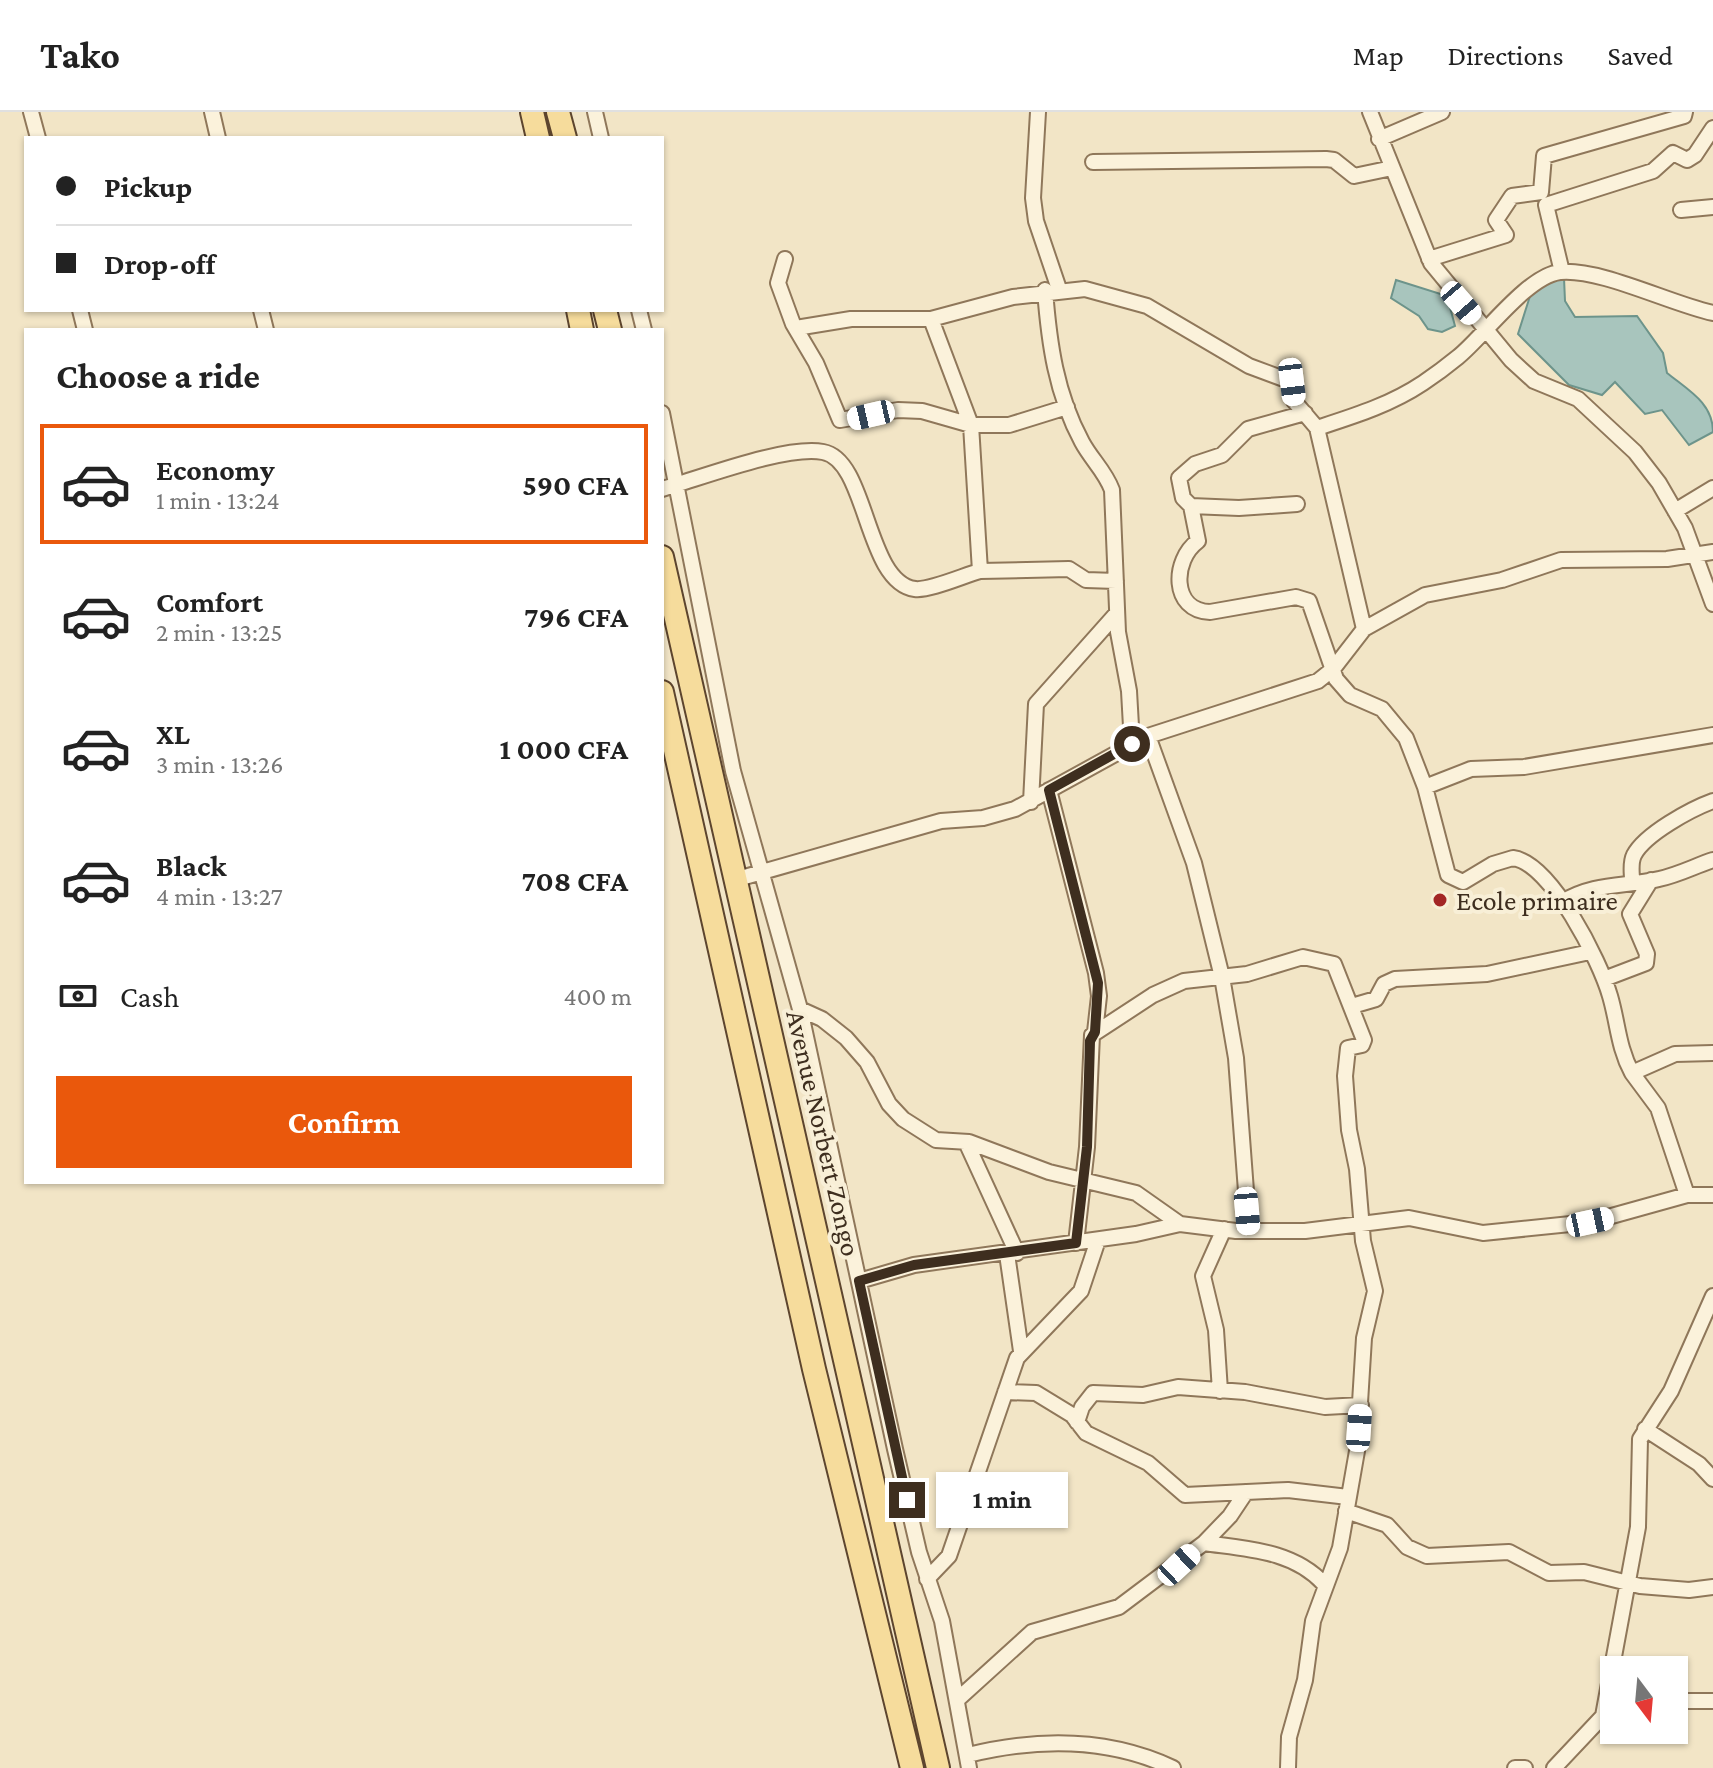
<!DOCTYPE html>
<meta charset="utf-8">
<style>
body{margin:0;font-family:"Crimson Pro",serif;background:#f2f2f2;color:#222;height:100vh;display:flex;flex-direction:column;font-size:30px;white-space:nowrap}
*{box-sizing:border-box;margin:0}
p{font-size:26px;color:#767676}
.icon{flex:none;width:44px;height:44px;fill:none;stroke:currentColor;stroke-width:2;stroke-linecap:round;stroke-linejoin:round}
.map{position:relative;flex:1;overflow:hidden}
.drawer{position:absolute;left:24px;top:216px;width:640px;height:856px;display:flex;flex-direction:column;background:#fff;border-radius:0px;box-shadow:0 2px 6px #0004}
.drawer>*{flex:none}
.guide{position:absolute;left:24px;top:24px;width:640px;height:176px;border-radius:0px;box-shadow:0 2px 6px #0004;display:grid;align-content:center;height:176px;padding:0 32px;background:#fff}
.needle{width:52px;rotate:164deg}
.buttons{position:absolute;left:1600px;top:1544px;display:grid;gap:16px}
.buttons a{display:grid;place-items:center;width:88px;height:88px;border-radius:0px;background:#fff;box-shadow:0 2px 6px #0004;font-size:40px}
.end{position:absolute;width:36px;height:36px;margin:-18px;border:10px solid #3e2e1f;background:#fff;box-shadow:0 0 0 4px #fff}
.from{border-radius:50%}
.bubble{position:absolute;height:56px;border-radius:0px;background:#fff;box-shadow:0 2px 6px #0004;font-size:26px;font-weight:700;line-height:56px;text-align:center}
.car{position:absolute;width:24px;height:48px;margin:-24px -12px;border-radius:10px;box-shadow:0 0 6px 2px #0007;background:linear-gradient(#fff 24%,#345 0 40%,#fff 0 76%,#345 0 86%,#fff 0)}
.guide b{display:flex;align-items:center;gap:28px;height:76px;font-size:30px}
.guide b+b{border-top:2px solid #e0e0e0}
.guide i{width:20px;height:20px;background:#222}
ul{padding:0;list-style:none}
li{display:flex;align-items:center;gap:24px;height:120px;margin:0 16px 12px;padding:0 16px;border:4px solid transparent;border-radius:0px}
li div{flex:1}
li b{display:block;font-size:30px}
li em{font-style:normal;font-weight:700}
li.selected{border-color:#ea580c}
li>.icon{width:72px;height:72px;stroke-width:1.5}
h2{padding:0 32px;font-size:36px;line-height:96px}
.pay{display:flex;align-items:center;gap:20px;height:88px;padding:0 32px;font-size:30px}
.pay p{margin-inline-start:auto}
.cta{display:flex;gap:16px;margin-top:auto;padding:16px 32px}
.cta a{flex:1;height:92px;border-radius:0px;background:#ea580c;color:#fff;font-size:32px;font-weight:700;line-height:92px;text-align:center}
header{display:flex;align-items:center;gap:48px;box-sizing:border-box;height:112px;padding:0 40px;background:#fff;border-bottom:2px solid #e0e0e0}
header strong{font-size:38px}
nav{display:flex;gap:44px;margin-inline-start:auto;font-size:28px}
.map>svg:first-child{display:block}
.water{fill:#a8c5bd;stroke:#6d948b;stroke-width:2}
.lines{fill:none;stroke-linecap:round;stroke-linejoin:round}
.minor-casing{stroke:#8f775a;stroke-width:18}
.primary-casing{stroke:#5d452e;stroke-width:26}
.minor{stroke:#fbf2db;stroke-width:14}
.primary{stroke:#f6dc9c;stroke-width:22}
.route{stroke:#3e2e1f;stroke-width:10}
.poi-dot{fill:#a32625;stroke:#f8efd7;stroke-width:3}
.labels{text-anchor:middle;stroke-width:8;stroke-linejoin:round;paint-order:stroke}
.poi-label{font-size:28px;fill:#3e2e1f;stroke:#f8efd7;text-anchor:start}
.street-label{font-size:28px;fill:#3e2e1f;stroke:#f8efd7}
</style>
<header>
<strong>Tako</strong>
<nav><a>Map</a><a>Directions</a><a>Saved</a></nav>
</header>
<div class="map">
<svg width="1713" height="1656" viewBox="0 0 1713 1656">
<rect width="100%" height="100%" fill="#f2e5c6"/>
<!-- water -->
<path class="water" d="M1556 165 1564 166 1565 189 1575 205 1637 204 1663 241 1667 261C1688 278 1713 291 1713 320L1689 333 1662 298 1645 302 1615 270 1602 283 1569 273 1518 222 1530 184Z
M1396 168 1447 184 1455 214 1442 220 1428 217 1419 204 1391 186Z"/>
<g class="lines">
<defs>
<path id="minor" d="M31 0 38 26
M212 0 218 26
M595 0 601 26
M1038 0 1033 86 1036 109 1059 177
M1370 0 1431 151 1511 248 1534 269 1578 287 1635 340 1659 371 1685 416 1713 492
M1379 27 1442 0
M1093 50 1326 47 1334 48 1354 64 1392 56
M1681 98 1713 95
M785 147 778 171 793 212 816 251 840 308 898 298 922 299 971 313H1009L1067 295
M1429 147 1506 123 1496 108 1512 84 1541 80 1544 44 1684 4 1685 0
M1562 160 1546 93 1653 59 1673 41 1687 48 1695 43 1713 16
M1045 178C1049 231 1056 282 1082 330 1091 347 1105 359 1112 378L1118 520 1129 579 1132 632
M80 198 85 218
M261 198 266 218
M639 198 644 218
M931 207 971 313 980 459 1069 457 1086 468 1116 469
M796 216 851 207H931L1013 185 1085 177 1147 194 1249 254 1292 270 1294 289 1317 316 1364 517
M662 301 733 659 800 897 895 1337 919 1440 942 1509 969 1656
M1317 316C1354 304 1390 293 1423 271 1435 263 1447 254 1458 245 1484 224 1527 164 1560 160 1600 156 1671 192 1713 201
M662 377C701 366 786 333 823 340 868 348 865 470 915 477 929 479 965 463 980 459
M1297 392 1239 396 1191 394 1183 386 1179 366 1195 352 1222 343 1248 317 1305 301
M1191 394 1198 429C1172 448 1171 499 1210 500L1296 485 1309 489 1336 567 1350 583 1382 597 1406 626 1425 675 1448 763 1463 770 1493 752 1513 746C1551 751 1600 849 1610 884 1618 911 1618 935 1632 961L1675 942 1713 941
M1675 399 1713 376
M1148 624 1194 751 1222 865 1236 946 1249 1119
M1425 675 1471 657 1524 655 1713 623
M1049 678 1096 861 1099 884 1095 920
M1031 690 1036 592 1117 501
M734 768 941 709 983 706 1015 697 1148 624 1318 569 1333 557 1364 517 1425 483 1502 468 1561 448 1667 447 1713 440
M1632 768C1632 760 1630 751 1634 743 1645 722 1691 697 1713 689
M1562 790C1595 770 1625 775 1659 767 1678 763 1695 754 1713 748
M1604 867 1646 851 1647 842 1630 802 1651 768
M1352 894 1376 887 1384 872 1395 867 1487 862 1590 840
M800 897 822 907 846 926 867 950 889 992 903 1007 936 1028 969 1030 1049 1060 1136 1081 1180 1112
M1632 961 1658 996 1687 1083
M966 1030 1017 1141
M1076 1131 1087 1035 1092 923 1153 883 1184 869 1247 862 1303 845 1334 852 1364 928 1362 933 1348 936 1345 964 1349 1018 1357 1057 1363 1129 1375 1179 1364 1226 1357 1339 1340 1436 1313 1509 1305 1568 1289 1625 1288 1656
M1007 1142 1021 1239
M859 1169 914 1153 1136 1122 1180 1112 1236 1119H1305L1409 1106 1483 1121 1590 1110 1687 1083H1713
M1220 1279 1216 1218 1203 1164 1224 1117
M1005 1280 1036 1281 1072 1303 1086 1321 1148 1351 1185 1383 1288 1378 1348 1385
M1077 1310 1082 1295 1093 1281 1143 1283 1178 1275 1245 1280 1325 1295 1361 1293
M1645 1317 1699 1352 1713 1367
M1346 1399 1387 1413 1407 1435 1427 1444 1509 1440 1549 1461 1584 1460 1640 1474 1689 1478 1713 1475
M1204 1431 1230 1404 1246 1380
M927 1467 949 1444 1017 1246 1081 1179 1098 1128
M957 1588 1032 1520 1119 1495 1204 1431C1246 1437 1293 1438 1324 1472
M1674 1589H1713
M968 1643C1037 1626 1107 1625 1173 1656
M1515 1656H1525
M1554 1656 1603 1604 1638 1415 1640 1327 1671 1279 1713 1184"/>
<path id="primary" d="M532 0 538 26
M558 0 565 26
M578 198 582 218
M605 198 610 218
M662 445 938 1656
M662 580 814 1257 912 1656"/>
</defs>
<!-- minor casing -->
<use href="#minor" class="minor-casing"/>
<!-- primary casing -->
<use href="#primary" class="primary-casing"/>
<!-- minor -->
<use href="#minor" class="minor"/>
<!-- primary -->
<use href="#primary" class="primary"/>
</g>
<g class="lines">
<!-- route -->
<path class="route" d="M907 1388 859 1169 914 1153 1076 1131 1087 1035 1090 929 1095 920 1098 871 1049 678 1132 632"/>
</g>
<!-- markers -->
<circle class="poi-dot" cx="1440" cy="788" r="8"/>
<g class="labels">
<!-- poi labels -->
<g class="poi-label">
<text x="1456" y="798">Ecole primaire</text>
</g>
<!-- street labels -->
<g class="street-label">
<text transform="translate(824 1021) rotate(77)" y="10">Avenue Norbert Zongo</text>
</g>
</g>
</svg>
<div class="buttons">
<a><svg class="needle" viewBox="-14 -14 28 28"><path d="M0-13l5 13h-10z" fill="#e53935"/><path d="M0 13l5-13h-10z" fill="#767676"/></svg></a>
</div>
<i class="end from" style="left:1132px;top:632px"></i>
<i class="end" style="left:907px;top:1388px"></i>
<div class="bubble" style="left:936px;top:1360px;width:132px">1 min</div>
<i class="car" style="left:1461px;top:191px;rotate:139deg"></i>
<i class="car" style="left:1292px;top:270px;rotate:173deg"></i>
<i class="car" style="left:871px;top:303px;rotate:257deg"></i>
<i class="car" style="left:1247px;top:1099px;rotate:175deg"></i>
<i class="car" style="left:1590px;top:1110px;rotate:78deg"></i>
<i class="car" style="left:1359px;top:1316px;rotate:4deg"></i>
<i class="car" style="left:1179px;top:1453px;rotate:47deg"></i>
<div class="guide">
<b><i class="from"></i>Pickup</b>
<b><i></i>Drop-off</b>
</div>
<section class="drawer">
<h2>Choose a ride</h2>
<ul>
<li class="selected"><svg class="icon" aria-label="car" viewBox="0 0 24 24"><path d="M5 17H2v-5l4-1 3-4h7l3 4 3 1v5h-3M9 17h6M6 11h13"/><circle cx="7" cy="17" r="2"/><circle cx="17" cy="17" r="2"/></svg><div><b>Economy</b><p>1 min · 13:24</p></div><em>590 CFA</em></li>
<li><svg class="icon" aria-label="car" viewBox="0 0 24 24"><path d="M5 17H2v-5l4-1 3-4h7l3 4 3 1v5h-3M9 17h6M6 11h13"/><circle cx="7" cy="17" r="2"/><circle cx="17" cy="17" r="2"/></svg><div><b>Comfort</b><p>2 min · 13:25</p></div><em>796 CFA</em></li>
<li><svg class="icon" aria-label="car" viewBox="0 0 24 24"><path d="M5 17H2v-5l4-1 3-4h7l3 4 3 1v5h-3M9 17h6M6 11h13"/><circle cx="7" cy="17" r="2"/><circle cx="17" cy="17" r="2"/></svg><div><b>XL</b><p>3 min · 13:26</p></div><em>1 000 CFA</em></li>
<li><svg class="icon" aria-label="car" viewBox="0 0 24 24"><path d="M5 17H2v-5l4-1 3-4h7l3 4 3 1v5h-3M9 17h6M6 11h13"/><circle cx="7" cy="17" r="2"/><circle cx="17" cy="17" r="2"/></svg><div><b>Black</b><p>4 min · 13:27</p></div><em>708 CFA</em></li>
</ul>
<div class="pay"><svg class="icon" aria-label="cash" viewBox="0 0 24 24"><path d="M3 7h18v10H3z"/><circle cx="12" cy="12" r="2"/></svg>Cash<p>400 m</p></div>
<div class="cta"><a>Confirm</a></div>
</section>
</div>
